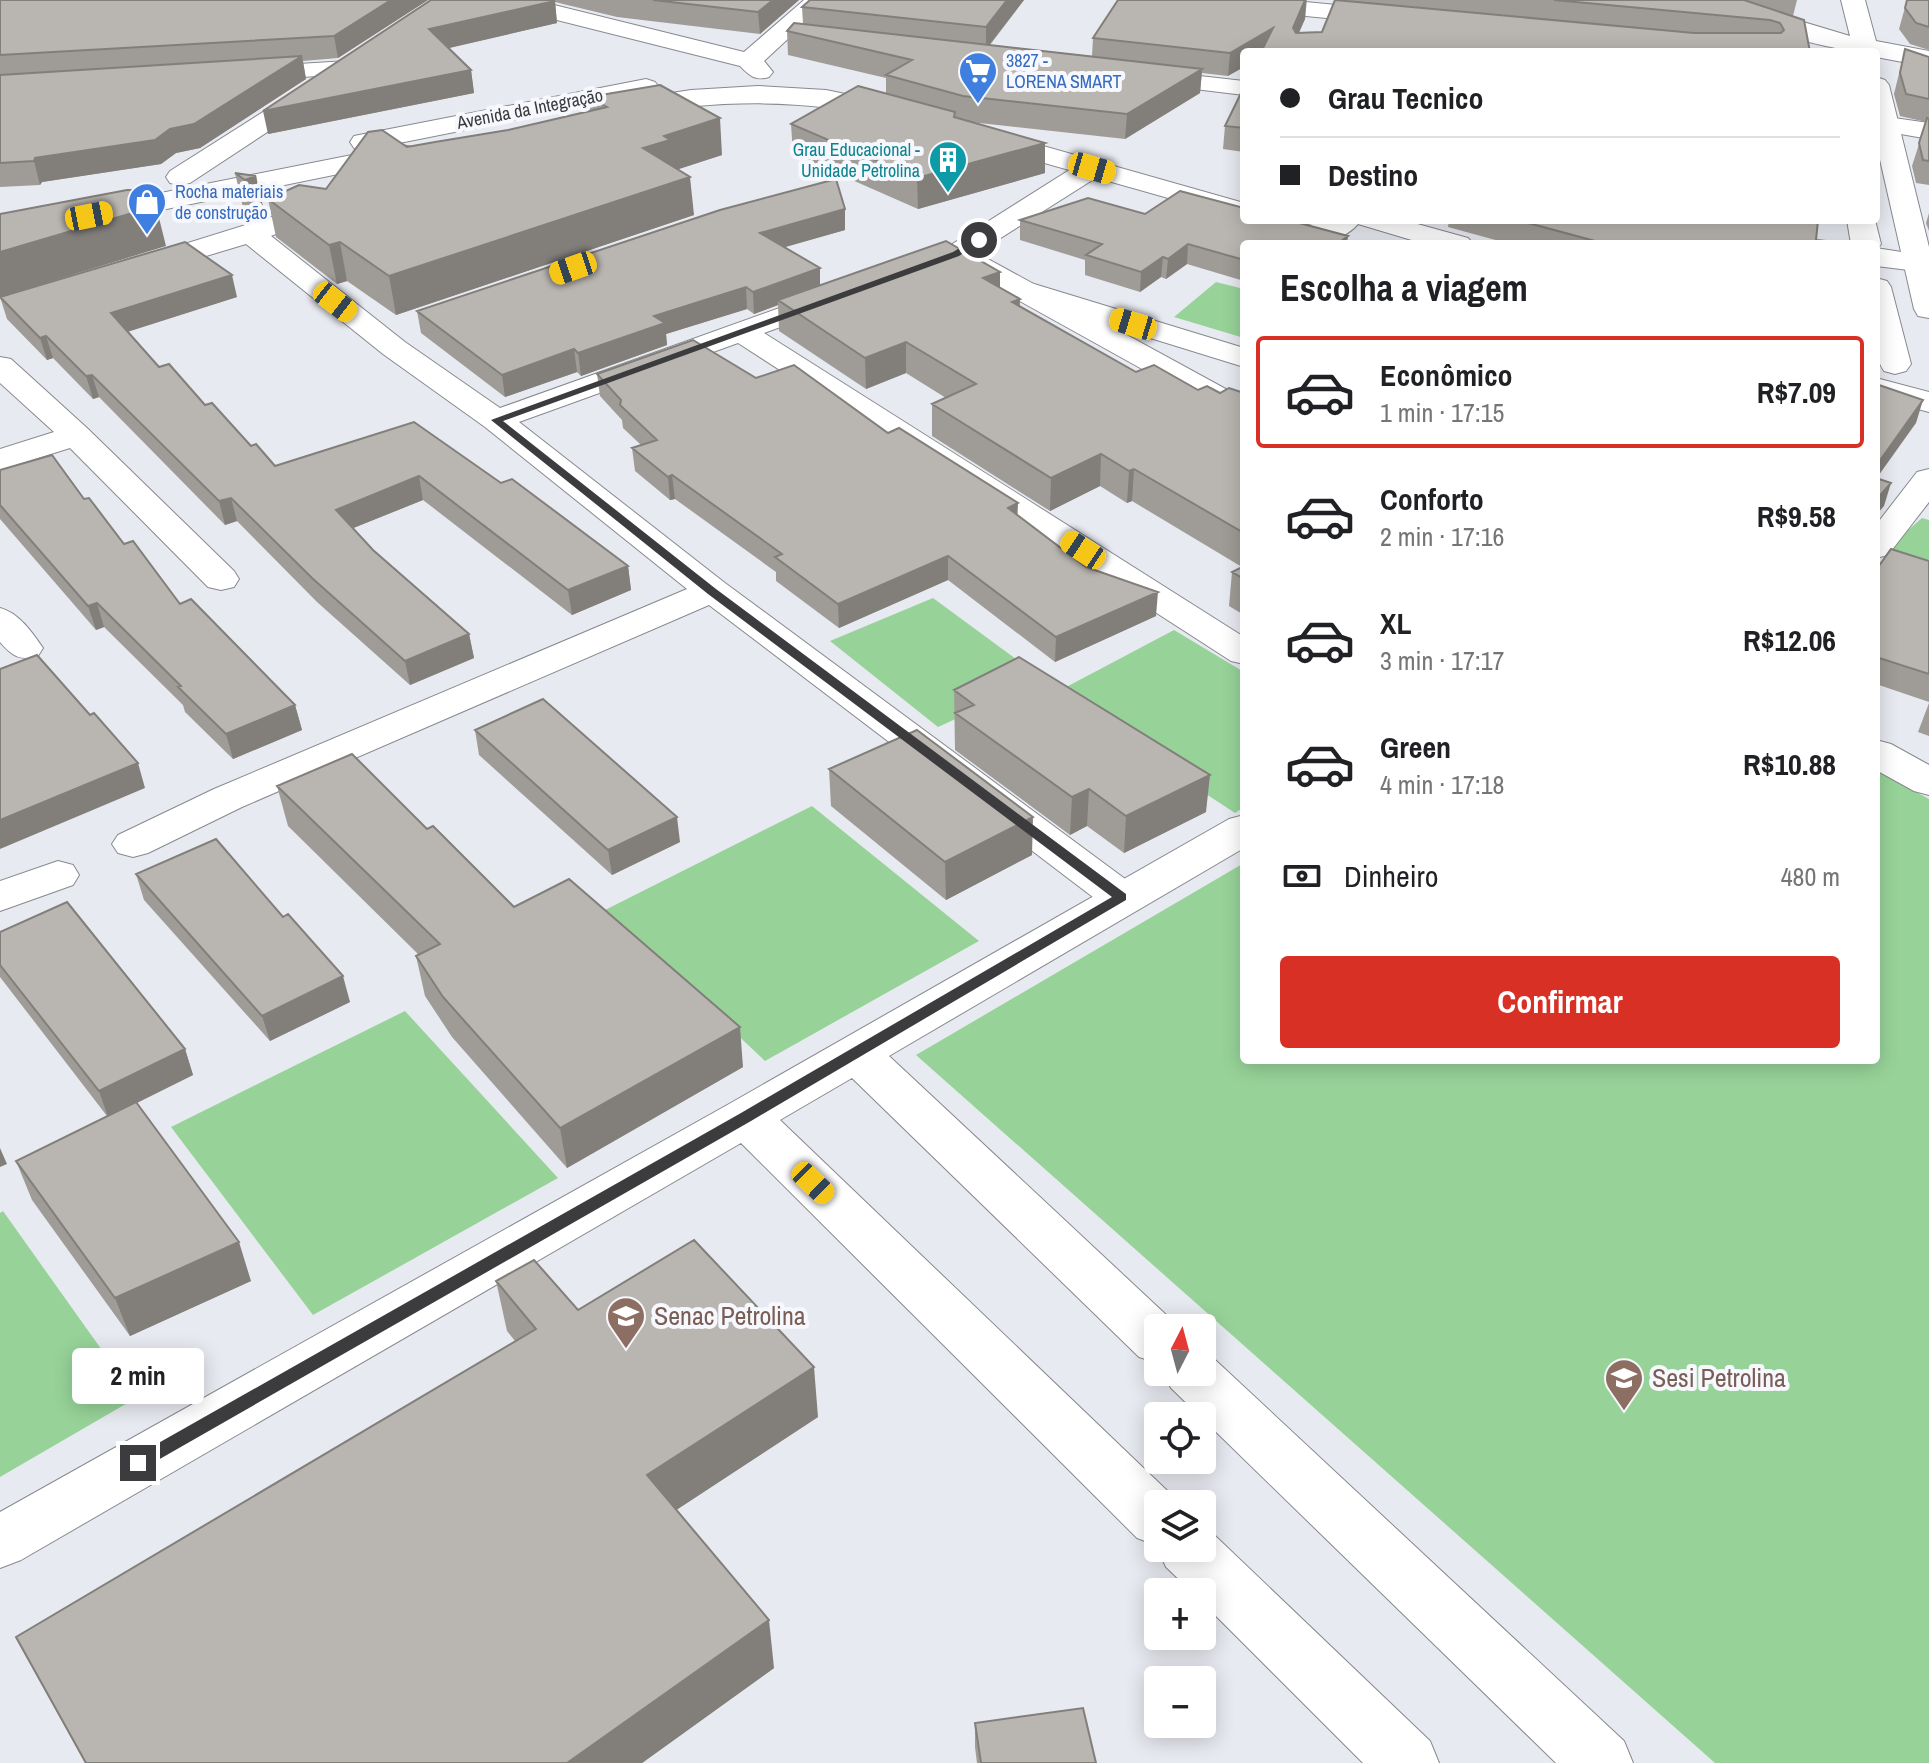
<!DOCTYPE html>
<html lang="pt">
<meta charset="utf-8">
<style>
body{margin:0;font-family:"Archivo Narrow",sans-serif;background:#f2f2f2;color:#202124;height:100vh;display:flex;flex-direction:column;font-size:30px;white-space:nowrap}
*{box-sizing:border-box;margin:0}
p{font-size:26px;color:#757577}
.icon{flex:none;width:44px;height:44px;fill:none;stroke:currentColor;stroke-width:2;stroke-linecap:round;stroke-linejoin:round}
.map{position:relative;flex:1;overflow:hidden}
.panel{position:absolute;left:1240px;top:240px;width:640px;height:824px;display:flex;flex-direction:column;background:#fff;border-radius:8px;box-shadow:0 4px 20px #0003}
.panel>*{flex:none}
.top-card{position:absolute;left:1240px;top:48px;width:640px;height:176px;border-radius:8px;box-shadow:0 4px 20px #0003;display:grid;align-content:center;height:176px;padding:0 40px;background:#fff}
.needle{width:52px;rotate:6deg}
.buttons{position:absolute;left:1144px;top:1314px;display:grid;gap:16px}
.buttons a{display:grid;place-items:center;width:72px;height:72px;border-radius:8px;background:#fff;box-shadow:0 4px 20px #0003;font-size:40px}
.end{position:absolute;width:36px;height:36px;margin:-18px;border:10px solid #3c3c3f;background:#fff;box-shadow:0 0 0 4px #fff}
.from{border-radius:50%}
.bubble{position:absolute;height:56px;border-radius:8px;background:#fff;box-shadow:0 4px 20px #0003;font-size:26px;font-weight:800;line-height:56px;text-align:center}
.car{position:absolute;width:24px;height:48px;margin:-24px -12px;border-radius:10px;box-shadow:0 0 6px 2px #0007;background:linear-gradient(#f5c518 24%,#345 0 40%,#f5c518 0 76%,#345 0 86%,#f5c518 0)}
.top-card b{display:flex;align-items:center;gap:28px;height:76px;font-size:30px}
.top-card b+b{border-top:2px solid #e0e0e0}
.top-card i{width:20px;height:20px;background:#202124}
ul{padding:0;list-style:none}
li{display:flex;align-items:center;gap:24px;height:112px;margin:0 16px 12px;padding:0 24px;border:4px solid transparent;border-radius:8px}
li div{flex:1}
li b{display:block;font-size:30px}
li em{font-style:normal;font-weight:800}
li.active{border-color:#d93025}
li>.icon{width:72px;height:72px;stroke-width:1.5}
h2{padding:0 40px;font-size:36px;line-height:96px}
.pay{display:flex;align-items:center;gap:20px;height:88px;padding:0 40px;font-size:30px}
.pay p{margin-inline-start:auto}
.button{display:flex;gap:16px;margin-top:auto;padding:16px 40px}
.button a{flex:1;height:92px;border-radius:8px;background:#d93025;color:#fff;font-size:32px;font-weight:800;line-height:92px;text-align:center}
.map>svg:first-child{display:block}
.green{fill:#97d398}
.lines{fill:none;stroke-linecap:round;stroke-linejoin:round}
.minor-casing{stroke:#87898f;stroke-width:2}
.tertiary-casing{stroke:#87898f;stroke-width:2}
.primary-casing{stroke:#87898f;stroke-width:2}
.minor{fill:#fff;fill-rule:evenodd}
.tertiary{fill:#fff;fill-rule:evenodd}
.primary{fill:#fff;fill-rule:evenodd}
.wall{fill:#9f9c97}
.shaded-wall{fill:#827f7b}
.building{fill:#b9b5b0;stroke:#827f7b;stroke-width:2}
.route{fill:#3c3c3f}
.labels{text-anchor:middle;stroke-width:8;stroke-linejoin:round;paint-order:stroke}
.far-shop-label{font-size:18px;fill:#366cbe;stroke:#f6f8fe;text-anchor:start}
.far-street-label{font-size:18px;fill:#3c3c3f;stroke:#f6f8fe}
.far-culture-label{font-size:18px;fill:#0d838f;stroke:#f6f8fe;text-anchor:end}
.near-education-label{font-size:26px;fill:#785e54;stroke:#f6f8fe;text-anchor:start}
</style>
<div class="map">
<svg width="1929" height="1763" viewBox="0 0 1929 1763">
<rect width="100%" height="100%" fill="#e8eaf1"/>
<!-- green -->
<path class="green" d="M1216 282 1244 289V338L1174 317Z
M1922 518 1929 520V564L1884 551Z
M933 598 1043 679 938 727 830 641Z
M1174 630 1244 672V807L1235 813 1053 694Z
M1876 770 1929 799V1763H1715L916 1055 1244 863V1060H1876Z
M812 806 979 941 765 1061 605 910Z
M405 1011 558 1178 313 1315 171 1127Z
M3 1211 136 1398 0 1477V1213Z"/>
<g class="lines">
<defs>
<path id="minor" d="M1204 0H1285L1388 10 1396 12 1400 17 1396 22 1388 24 1215 7 1207 5Z
M347 61 356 63 359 68 356 73 249 81 240 79 237 74 240 69 249 67Z
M1146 70 1244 81V95L1137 82 1134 77 1137 72Z
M1887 117 1929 123V139L1878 130 1876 122Z
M278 215 288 217 292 223 288 229 271 236 405 342 500 408 824 292 834 289 844 292 849 298 844 304 764 333 1244 637V664L1231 661 738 343 519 422 725 583 1136 887 1142 897 1136 907 1121 911 1106 907 709 605 242 807 148 853 133 857 118 853 112 844 118 835 214 789 687 589 485 427 383 354 246 244 143 275 133 272 129 266 133 260Z
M1876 248 1927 256 1929 265 1917 271 1876 266Z
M1021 280 1244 348V367L1011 295 1006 289 1011 283Z
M0 357 11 359 87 428 234 571 239 579 234 587 221 590 208 587 70 448 0 470V449L54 432 0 383Z
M1929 469V502L1888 555 1876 558V525L1917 472Z
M0 608C19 613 32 632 43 648L38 656C19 661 12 656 0 642Z
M58 861 73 865 79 875 73 885 0 911V881Z"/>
<path id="tertiary" d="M493 0H534L744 52 804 0H830L764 61 773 72 769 77C755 81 750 76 740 66L497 5Z
M1694 0H1730L1850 36 1841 0H1865L1876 41 1929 51V67L1876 57V52C1816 52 1754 23 1698 5Z
M1876 77 1885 80 1889 85 1929 247V318L1918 316 1914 309 1876 142Z
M316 81 325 84 329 89 325 94 190 183 180 185 170 183 166 177 170 171 307 84Z
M1092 160 1102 162 1106 168 1102 174 977 253 1244 399V422L1232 419 946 260 941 254 946 248 1082 162Z
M1847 220H1875L1881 244 1876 250V244H1851Z
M1876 278 1887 281 1891 287 1911 364 1906 371 1895 374 1884 371C1868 348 1876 305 1876 278Z
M1876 740 1891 744 1929 765V795L1914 791 1876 770Z
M1244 815V848L889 1056 1177 1325 1179 1328H1158V1363L1139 1357 852 1078 780 1120 1179 1502 1158 1504V1546L1137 1538 741 1143 21 1560 0 1568V1512L729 1104 1229 819Z
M1202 1353 1211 1356 1624 1741 1633 1763H1556L1171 1388 1163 1372H1202Z
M1202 1527 1208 1529 1430 1741 1439 1763H1363L1202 1602V1592H1192L1166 1567 1157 1548 1158 1547 1202 1548Z"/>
<path id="primary" d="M646 79 655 82 659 87 655 92 364 150 354 148 350 142 354 136 364 134Z
M758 86 826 90 903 106 907 112 903 118 894 120C802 97 715 100 622 116L613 114 609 108 613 102 691 90Z
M987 130 1244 203 1246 220 977 144 974 138 977 132Z
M402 145 412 147 416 153 412 159 0 243V225Z
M1331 220H1403L1468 238 1473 244H1425L1358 224C1344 240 1324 243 1303 238L1298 232 1303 226Z
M1876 378 1929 392V412L1876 398Z"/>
</defs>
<!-- minor casing -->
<use href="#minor" class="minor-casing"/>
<!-- tertiary casing -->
<use href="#tertiary" class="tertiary-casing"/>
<!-- primary casing -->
<use href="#primary" class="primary-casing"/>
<!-- minor -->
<use href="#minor" class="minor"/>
<!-- tertiary -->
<use href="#tertiary" class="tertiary"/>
<!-- primary -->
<use href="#primary" class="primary"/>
</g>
<!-- wall -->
<path class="wall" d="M0 0H428L338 58 303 61 306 79 200 148 176 153 161 164 42 182 40 185 0 187Z
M431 0H799L760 34 617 17 555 2 557 23 448 48 471 70 474 93 268 134Z
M1024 0 990 45 1092 56 1093 38 1118 0H1307L1305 19 1299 32H1322L1335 0H1797L1793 16 1810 52H1244L1228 76 1202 73 1200 93 1125 139 970 122 1045 173 918 209 793 154 791 124 886 94V78L788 55 787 31 803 24 802 7Z
M1907 0H1929V50L1910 44 1899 29Z
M1905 49 1929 57V185L1916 183 1912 166 1926 122 1900 116 1894 94Z
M1244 87V152L1223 149 1225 126Z
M589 97 722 155 678 169 694 215 396 315 347 281 337 284 276 237 268 199 326 189 407 147 508 130 590 111Z
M235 173 256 176 265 216 254 220 244 212Z
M845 209V230L784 247 820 285 1000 288 1020 307 1136 372 1198 390 1220 393H1244V615L1229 606 1232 572 1242 567 1132 501 1127 503 1100 486 1050 511 932 436V404L946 398 906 373 866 389 779 331 778 305 754 314 747 309 666 334 667 345 581 376 577 372 505 397 421 333 417 311Z
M1929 213V231L1926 223Z
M1020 220 1244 244V281L1187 264 1166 279 1161 277 1140 292 1085 275V260L1020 240Z
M1449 220H1818L1816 240 1825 244H1510L1448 227Z
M0 297H237L128 331 159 367 275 466 501 483 628 566 631 590 572 615 423 500 353 528 373 550 469 634 474 658 410 685 317 602 237 521 225 525 99 397 93 399 53 358 47 360 7 319Z
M597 374 756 378 888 433 1018 515 1086 567 1156 616 1055 662 948 580 839 628 776 581V572L675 499 670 500 635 471 632 448 641 445 623 428 622 420 600 396Z
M0 470 84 499 124 544 180 604 295 705 302 730 233 759 185 712 183 705 104 627 96 630 0 519Z
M1929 561V702L1876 684V570Z
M954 690 1206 812 1124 853 1087 826 1070 835 955 750Z
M1929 703V736L1918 732Z
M475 730 680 842 612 875 479 755Z
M829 769 1032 855 946 900 831 806Z
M277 786 427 829 514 907 743 1067 567 1168 452 1037 425 996 416 956 418 954 288 826Z
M136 874 350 1002 270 1041 144 900Z
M0 932 185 1049 193 1075 137 1103 251 1281 130 1336 32 1200 16 1161 107 1116 0 977Z
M496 1281 578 1310 818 1417 676 1510 774 1668 642 1763H85L16 1637 515 1341 507 1331Z
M975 1723 1096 1763H977L975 1747Z"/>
<!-- shaded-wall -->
<path class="shaded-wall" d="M391 0H428L338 58 334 36Z
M773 0H799L760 34 758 12Z
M1007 0H1024L986 49V27Z
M1305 0H1306L1305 19 1291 51 1293 28Z
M555 1 557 23 432 52 429 29Z
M1273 28 1268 52H1244V67L1228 76 1230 53Z
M302 56 306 79 200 148 176 153 161 164 42 182 40 185 34 161 35 158 170 129Z
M1202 69 1200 93 1125 139 1127 114Z
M471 70 474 93 268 134 263 111Z
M720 118 722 155 673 171 643 148 664 136Z
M1045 143V173L918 209 917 178Z
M256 176 265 216 254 220 245 180Z
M690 177 694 215 396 315 389 276Z
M156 206 166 246 0 297V252Z
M845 209V230L761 254 760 233Z
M1348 236 1347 244H1337Z
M340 242 347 281 337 284 329 245Z
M1188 244 1187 264 1166 279 1168 259Z
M1163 257 1161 277 1140 292 1141 272Z
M820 268V290L778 300V305L754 314 753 292Z
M1000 272V303L983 278Z
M232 275 237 297 118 335 111 313Z
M746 287 747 309 666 334 667 345 581 376 578 353 654 316Z
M1020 299 1019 330 1012 302Z
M46 336 53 358 47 360 40 338Z
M906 342V373L866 389 865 358Z
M574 349 577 372 505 397 502 375Z
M92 375 99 397 93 399 86 376Z
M1923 400 1916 423 1876 479V466Z
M1101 454 1100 486 1050 511 1051 478Z
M1134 469 1132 501 1127 503 1129 471Z
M672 475 675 499 670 500 668 477Z
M419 476 423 500 341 533 336 510Z
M1891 483 1884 506 1876 515V500Z
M231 498 237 521 225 525 219 501Z
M1018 503 1017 527 1008 508Z
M948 556V580L839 628 838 604Z
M628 566 631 590 572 615 568 590Z
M1158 592 1156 616 1055 662 1056 637Z
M97 603 104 627 96 630 88 606Z
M469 634 474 658 410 685 405 661Z
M295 705 302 730 233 759 226 734Z
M138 763 145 788 0 849V820Z
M1210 775 1206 812 1124 853 1126 816Z
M1089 789 1087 826 1070 835 1072 797Z
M677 817 680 842 612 875 608 850Z
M1033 817 1032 855 946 900 945 862Z
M343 976 350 1002 270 1041 262 1016Z
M740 1027 743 1067 567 1168 560 1128Z
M185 1049 193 1075 108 1117 99 1091Z
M0 1148 7 1164 0 1167Z
M239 1242 251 1281 130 1336 115 1298Z
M814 1367 818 1417 655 1524 647 1475Z
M769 1620 774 1668 642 1763H567Z"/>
<!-- building -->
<path class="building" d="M0 0H391L334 36 0 55Z
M431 0H550L555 1 429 29 471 70 263 111Z
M653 0H773L758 12Z
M810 0H1007L986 27 802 7Z
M1118 0H1305L1293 28 1296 33 1322 32 1335 0 1694 33H1781L1784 30 1780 23 1770 20 1554 0H1744L1804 20 1810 52H1261L1273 28 1230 53 1093 38Z
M1907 0H1929V27L1916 23 1905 8Z
M794 23 1202 69 1127 114 963 96 886 75 912 60 787 31Z
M1905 49 1929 57V99L1906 94 1900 73Z
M302 56 194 124 170 129 155 140 35 158 34 161 0 163V75Z
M660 85 720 118 664 136 670 140 643 148 690 177 389 276 340 242 329 245 268 199 299 185 326 189 368 132 382 130 407 147 435 142 508 130 607 107 589 97Z
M858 86 955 112 954 117 1045 143 917 178 791 124Z
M1244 87V128L1225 126Z
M1927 118 1929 119V161L1923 160 1919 143Z
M235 173 256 176 245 180Z
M836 179 845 209 760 233 820 268 753 292 746 287 654 316 665 323 578 353 574 349 502 375 417 311 720 210Z
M127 190H134L156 206 0 252V214Z
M1180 191 1244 208V220H1288L1348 236 1337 244H1244V260L1188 244 1168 259 1163 257 1141 272 1086 255 1102 244 1020 220 1088 198 1145 214Z
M1517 220H1673L1691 222H1781L1784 220H1818L1816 240 1825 241V244H1606Z
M946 241 1000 272 983 278 1020 299 1012 302 1136 372 1154 365 1198 390 1207 386 1220 393 1229 388 1244 393V533L1134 469 1129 471 1101 454 1051 478 932 404 976 384 906 342 865 358 778 300Z
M185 242 232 275 111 313 159 367 169 364 205 405 212 403 251 446 256 444 275 466 414 422 501 483 512 479 628 566 568 590 419 476 336 510 373 550 469 634 405 661 312 578 231 498 219 501 92 375 86 376 46 336 40 338 0 297Z
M693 340 756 378 794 365 888 433 899 428 1018 503 1008 508 1086 567 1158 592 1056 637 948 556 838 604 775 557 782 554 672 475 668 477 632 448 657 440 620 405 621 400 597 374Z
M1876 384 1923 400 1876 466Z
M52 455 84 499 89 498 124 544 133 541 180 604 191 599 295 705 226 734 178 687 181 686 97 603 88 606 0 505V470Z
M1876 478 1891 483 1876 500Z
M1891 549 1929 561V674L1876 657V570Z
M1244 566V579L1232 572Z
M37 655 90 715 94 713 138 763 0 820V669Z
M1019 657 1210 775 1126 816 1089 789 1072 797 955 713 974 705 954 690Z
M543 699 677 817 608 850 475 730Z
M917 730 1033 817 945 862 829 769Z
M352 754 427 829 433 826 514 907 569 879 740 1027 560 1128 443 997 416 956 440 944 277 786Z
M216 839 283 917 288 914 343 976 262 1016 136 874Z
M67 902 185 1049 99 1091 0 965V932Z
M136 1102 239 1242 115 1298 16 1161Z
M694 1240 814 1367 647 1475 769 1620 567 1763H86L16 1637 536 1329 496 1281 534 1260 578 1310Z
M1083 1708 1096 1763H981L975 1723Z"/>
<!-- route -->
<path class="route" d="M976 238 983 240 959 256 503 421 716 589 1126 894V900L751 1121 144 1468H132L130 1463 132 1458 741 1113 1112 897 708 594 491 420 953 252Z"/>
<!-- icons -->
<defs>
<symbol id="supermarket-pin" viewBox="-11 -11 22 30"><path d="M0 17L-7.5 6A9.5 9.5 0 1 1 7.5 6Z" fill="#3f7fe0" stroke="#f6f8fe"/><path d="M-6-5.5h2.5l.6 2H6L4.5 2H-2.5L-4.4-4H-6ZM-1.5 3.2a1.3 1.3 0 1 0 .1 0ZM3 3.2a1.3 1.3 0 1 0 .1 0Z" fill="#fff"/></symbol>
<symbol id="building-pin" viewBox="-11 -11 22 30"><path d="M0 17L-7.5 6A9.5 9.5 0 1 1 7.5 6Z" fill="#0f9aa8" stroke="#f6f8fe"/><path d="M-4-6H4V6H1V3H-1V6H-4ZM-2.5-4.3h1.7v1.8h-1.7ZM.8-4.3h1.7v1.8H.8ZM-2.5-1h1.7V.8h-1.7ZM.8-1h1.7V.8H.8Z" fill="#fff"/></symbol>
<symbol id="shop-pin" viewBox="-11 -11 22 30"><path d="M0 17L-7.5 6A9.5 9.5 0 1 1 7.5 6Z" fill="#3f7fe0" stroke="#f6f8fe"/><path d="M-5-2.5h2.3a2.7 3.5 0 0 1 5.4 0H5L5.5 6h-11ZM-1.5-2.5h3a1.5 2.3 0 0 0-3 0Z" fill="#fff"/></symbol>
<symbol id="school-pin" viewBox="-11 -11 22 30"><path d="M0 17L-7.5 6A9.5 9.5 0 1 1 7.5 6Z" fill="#8d6e63" stroke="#f6f8fe"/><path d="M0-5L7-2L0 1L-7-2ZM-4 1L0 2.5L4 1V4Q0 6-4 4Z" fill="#fff"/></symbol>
<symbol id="university-pin" viewBox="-11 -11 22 30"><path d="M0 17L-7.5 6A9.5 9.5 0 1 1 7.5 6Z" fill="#8d6e63" stroke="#f6f8fe"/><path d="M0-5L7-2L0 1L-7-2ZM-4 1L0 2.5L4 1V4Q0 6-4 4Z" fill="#fff"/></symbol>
</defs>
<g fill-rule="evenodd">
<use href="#supermarket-pin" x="956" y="49" width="44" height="60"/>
<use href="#building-pin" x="926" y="138" width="44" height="60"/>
<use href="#shop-pin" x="125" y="180" width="44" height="60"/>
<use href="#school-pin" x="604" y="1294" width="44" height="60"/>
<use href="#university-pin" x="1602" y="1356" width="44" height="60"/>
</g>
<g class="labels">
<!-- far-shop labels -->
<g class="far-shop-label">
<text x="1006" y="67">3827 -<tspan x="1006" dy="21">LORENA SMART</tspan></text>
<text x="175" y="198">Rocha materiais<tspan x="175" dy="21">de construção</tspan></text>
</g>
<!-- far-street labels -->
<g class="far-street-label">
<text transform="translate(530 109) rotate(-11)" y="6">Avenida da Integração</text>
</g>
<!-- far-culture labels -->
<g class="far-culture-label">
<text x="920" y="156">Grau Educacional -<tspan x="920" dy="21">Unidade Petrolina</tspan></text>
</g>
<!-- near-education labels -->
<g class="near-education-label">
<text x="654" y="1325">Senac Petrolina</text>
<text x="1652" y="1387">Sesi Petrolina</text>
</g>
</g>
</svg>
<div class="buttons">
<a><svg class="needle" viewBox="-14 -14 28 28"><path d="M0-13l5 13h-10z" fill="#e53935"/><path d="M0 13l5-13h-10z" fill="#757577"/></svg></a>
<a><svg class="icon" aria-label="locate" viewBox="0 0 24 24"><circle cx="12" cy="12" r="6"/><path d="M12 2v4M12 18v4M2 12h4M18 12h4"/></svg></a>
<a><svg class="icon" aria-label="layers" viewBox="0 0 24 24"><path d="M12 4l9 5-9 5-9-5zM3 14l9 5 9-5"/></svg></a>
<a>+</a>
<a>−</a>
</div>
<i class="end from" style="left:979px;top:240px"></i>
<i class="end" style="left:138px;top:1463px"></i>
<div class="bubble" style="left:72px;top:1348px;width:132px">2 min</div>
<i class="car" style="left:1092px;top:168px;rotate:106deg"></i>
<i class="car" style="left:89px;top:216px;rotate:79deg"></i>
<i class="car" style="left:573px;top:268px;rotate:251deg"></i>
<i class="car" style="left:335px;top:302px;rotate:128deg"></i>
<i class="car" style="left:1133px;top:324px;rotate:287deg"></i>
<i class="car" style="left:1083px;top:550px;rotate:303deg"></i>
<i class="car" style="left:813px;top:1183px;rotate:134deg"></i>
<div class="top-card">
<b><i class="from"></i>Grau Tecnico</b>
<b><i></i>Destino</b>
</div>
<section class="panel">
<h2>Escolha a viagem</h2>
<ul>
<li class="active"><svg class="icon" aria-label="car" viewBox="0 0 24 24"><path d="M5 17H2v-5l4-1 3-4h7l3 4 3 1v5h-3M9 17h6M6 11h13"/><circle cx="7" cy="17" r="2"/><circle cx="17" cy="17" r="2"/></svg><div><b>Econômico</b><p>1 min · 17:15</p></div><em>R$7.09</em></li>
<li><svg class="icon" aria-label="car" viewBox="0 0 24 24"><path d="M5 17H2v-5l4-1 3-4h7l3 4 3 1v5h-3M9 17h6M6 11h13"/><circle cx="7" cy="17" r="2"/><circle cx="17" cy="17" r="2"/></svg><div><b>Conforto</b><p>2 min · 17:16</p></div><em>R$9.58</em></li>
<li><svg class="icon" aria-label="car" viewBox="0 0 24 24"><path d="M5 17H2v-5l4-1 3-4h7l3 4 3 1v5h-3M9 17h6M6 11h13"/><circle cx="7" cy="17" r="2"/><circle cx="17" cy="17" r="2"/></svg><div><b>XL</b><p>3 min · 17:17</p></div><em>R$12.06</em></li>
<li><svg class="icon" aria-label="car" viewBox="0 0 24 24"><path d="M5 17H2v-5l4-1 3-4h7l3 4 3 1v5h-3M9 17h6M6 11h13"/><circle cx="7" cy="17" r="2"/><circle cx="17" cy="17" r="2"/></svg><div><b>Green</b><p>4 min · 17:18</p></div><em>R$10.88</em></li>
</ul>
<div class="pay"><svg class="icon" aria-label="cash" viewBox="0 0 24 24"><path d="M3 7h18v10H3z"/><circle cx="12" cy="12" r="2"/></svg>Dinheiro<p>480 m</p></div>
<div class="button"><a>Confirmar</a></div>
</section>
</div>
